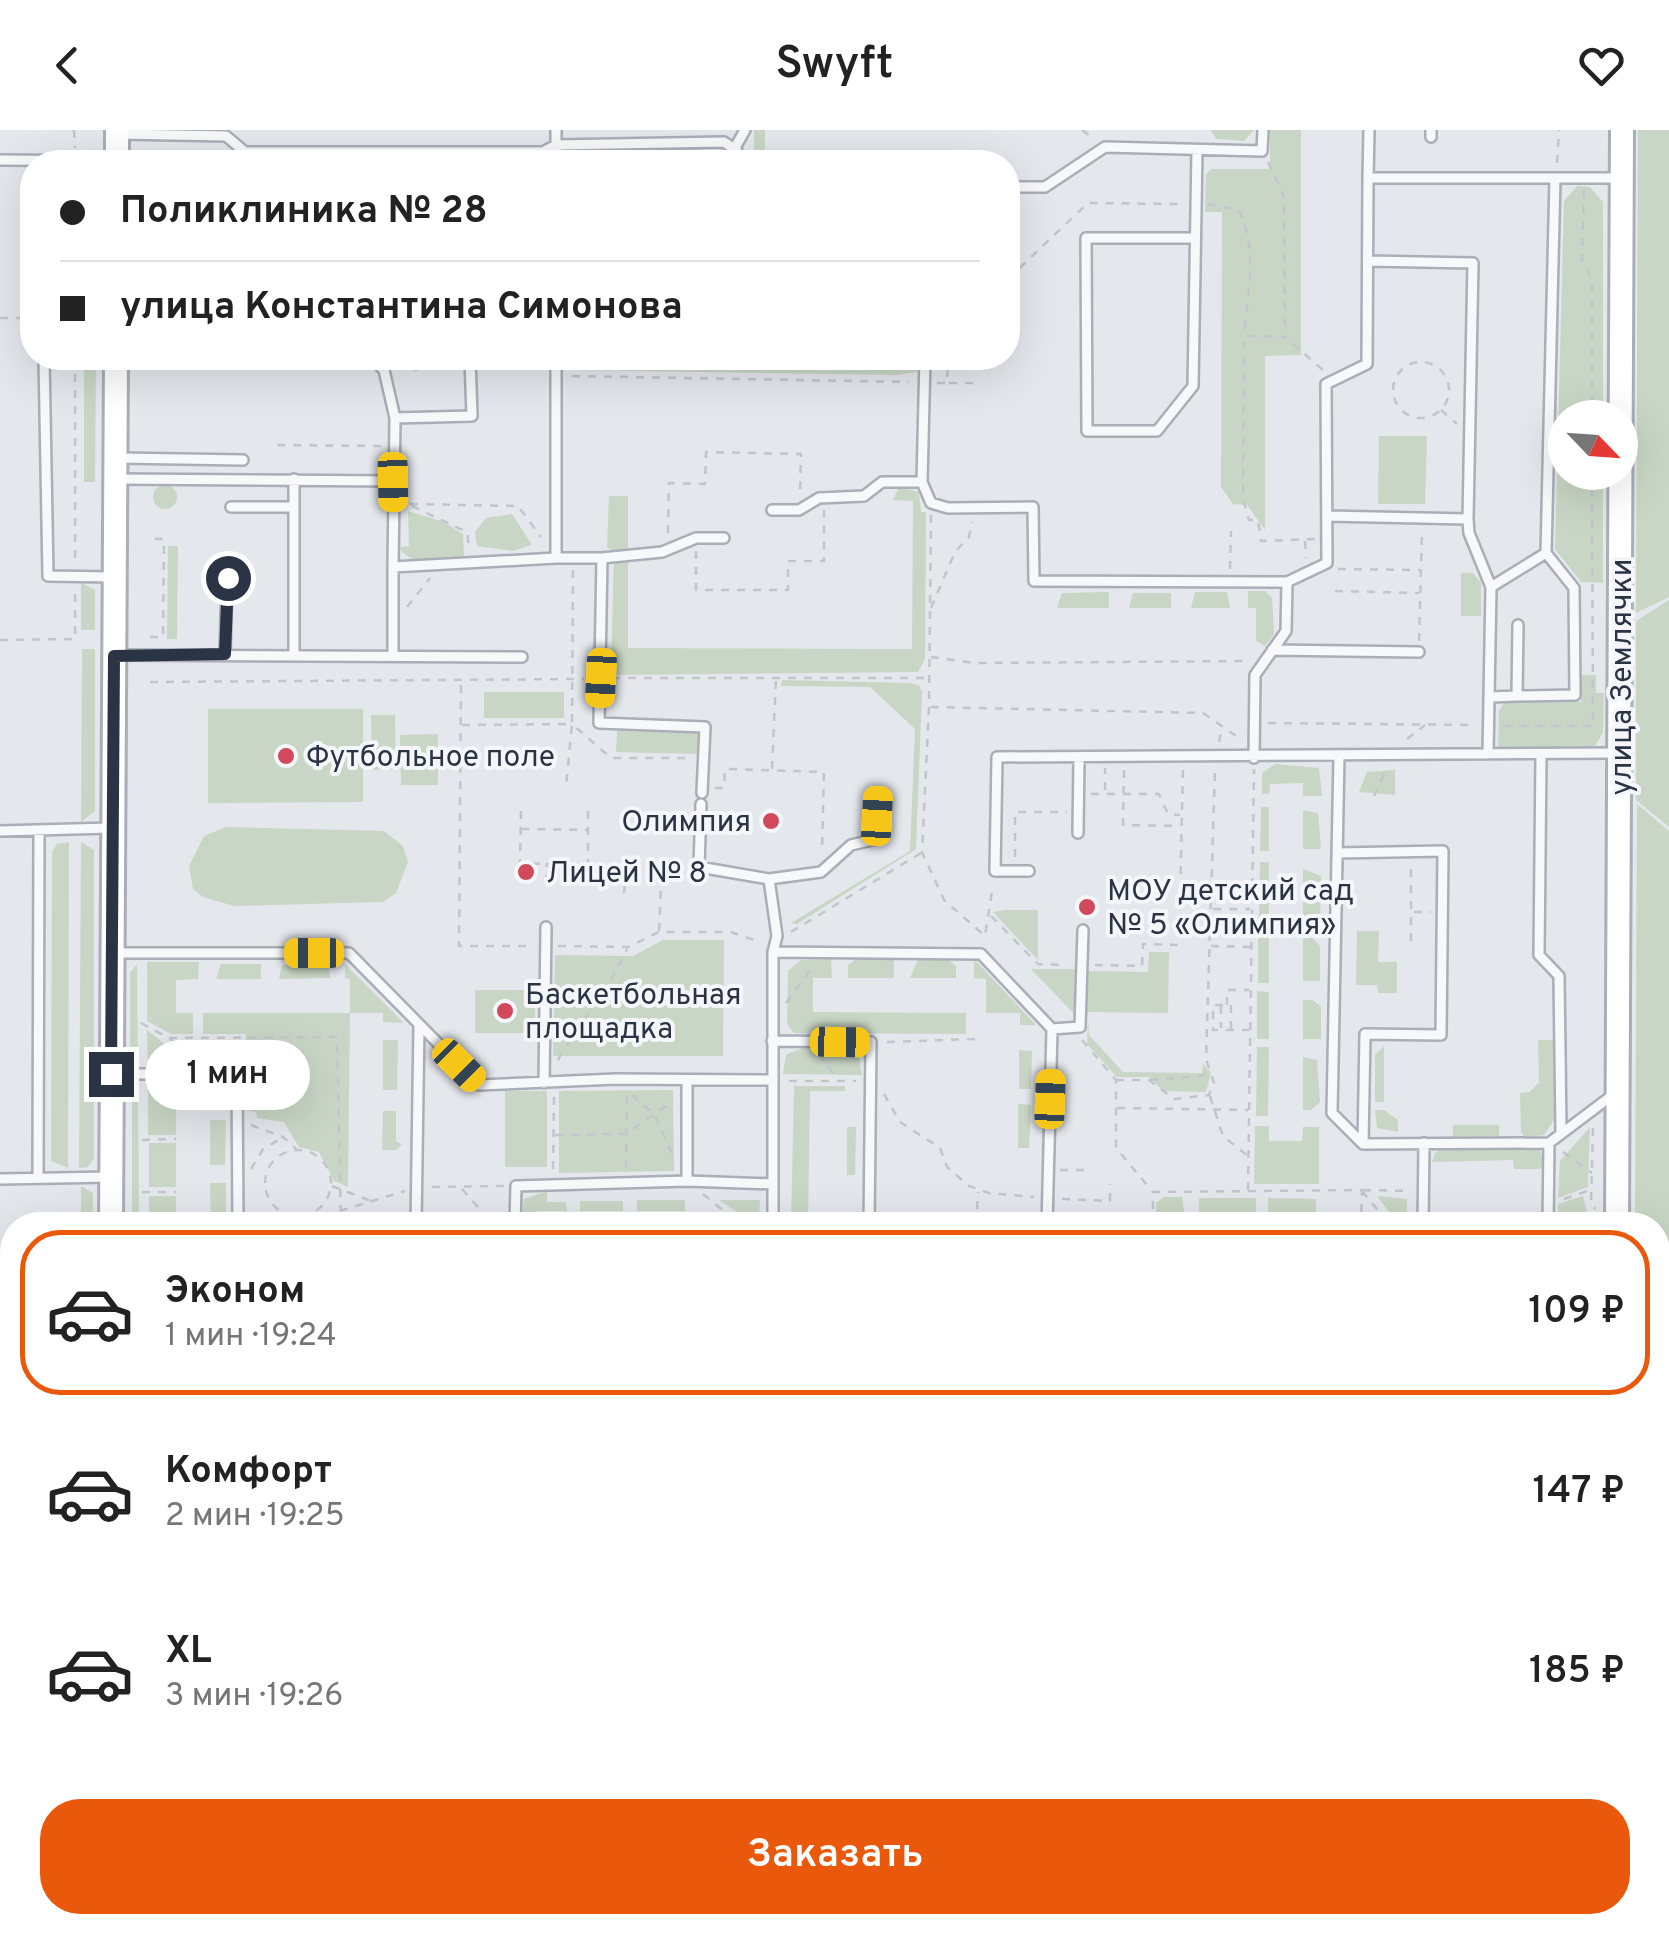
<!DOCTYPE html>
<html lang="ru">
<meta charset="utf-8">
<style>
body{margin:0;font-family:Overpass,sans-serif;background:#f6f6f6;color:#222;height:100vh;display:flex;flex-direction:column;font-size:38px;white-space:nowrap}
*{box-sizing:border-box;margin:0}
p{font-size:32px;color:#767676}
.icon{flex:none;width:55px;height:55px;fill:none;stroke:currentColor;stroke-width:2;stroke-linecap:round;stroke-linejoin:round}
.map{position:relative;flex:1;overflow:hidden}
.drawer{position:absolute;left:0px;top:1082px;width:1670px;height:722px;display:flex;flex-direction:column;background:#fff;border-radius:40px 40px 0 0;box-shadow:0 10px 40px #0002}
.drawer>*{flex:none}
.top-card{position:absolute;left:20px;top:20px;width:1000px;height:220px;border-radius:40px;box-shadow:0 10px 40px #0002;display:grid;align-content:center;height:220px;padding:0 40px;background:#fff}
.needle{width:65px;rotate:115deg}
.controls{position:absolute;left:1548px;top:270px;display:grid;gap:20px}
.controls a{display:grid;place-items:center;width:90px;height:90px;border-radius:50%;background:#fff;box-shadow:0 10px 40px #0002;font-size:50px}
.end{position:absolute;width:45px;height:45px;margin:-22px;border:12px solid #2b3445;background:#fff;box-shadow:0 0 0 5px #fff}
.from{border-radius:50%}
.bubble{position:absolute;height:70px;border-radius:35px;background:#fff;box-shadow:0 10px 40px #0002;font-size:32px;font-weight:600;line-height:70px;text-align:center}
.car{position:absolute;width:30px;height:60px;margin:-30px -15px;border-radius:12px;box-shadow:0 0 8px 2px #0007;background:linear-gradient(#f5c518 24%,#345 0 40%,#f5c518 0 76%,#345 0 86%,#f5c518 0)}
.top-card b{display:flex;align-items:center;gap:35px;height:95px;font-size:38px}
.top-card b+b{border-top:2px solid #e0e0e0}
.top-card i{width:25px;height:25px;background:#222}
ul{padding:18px 0 0;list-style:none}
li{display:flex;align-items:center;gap:30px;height:165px;margin:0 20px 15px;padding:0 20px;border:5px solid transparent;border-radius:40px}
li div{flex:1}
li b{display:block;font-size:38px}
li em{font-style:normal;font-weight:600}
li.on{border-color:#ea580c}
li>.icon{width:90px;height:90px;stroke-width:1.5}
.primary-button{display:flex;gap:20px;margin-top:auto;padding:20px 40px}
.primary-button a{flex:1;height:115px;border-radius:40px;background:#ea580c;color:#fff;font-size:40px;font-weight:600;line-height:115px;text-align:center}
header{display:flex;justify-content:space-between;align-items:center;height:130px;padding:0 40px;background:#fff;font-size:45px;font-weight:600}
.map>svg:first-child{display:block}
.green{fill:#c9d6c5}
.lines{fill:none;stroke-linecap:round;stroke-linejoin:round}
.lane-casing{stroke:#a9aeb7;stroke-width:14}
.street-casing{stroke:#a9aeb7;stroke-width:22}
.secondary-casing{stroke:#a9aeb7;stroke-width:28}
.path{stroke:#c2c5cb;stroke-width:2.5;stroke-dasharray:8 8;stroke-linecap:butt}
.lane{stroke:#f7f8fa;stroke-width:9}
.street{stroke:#f7f8fa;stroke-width:18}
.secondary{stroke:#fff;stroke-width:22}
.route{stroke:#2b3445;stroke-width:12}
.poi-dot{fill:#d1495b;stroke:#f4f6f9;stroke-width:4}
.labels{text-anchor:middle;stroke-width:8;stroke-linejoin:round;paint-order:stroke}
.street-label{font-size:30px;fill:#2b3445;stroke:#f4f6f9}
.poi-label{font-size:30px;fill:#2b3445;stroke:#f4f6f9;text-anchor:start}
</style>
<header><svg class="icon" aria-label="back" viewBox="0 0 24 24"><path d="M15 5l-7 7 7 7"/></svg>Swyft<svg class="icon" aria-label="heart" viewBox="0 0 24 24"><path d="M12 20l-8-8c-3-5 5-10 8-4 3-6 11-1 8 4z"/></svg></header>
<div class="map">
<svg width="1669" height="1804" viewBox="0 0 1669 1804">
<rect width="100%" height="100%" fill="#e4e7ec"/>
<!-- green -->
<path class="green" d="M754 0H765V23H796V32H754Z
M1211 0H1254L1244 11 1216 9Z
M1270 0H1301V225L1265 226V400L1247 375 1233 374 1221 357 1222 82H1205L1206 44 1212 39H1270Z
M1638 0H1669V467L1636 483Z
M702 19 709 24V32H580V20Z
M859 24 912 25V32H859Z
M1577 56 1590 57 1603 72V287L1565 288V342L1603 343V453L1581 452 1555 419 1564 71Z
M84 228H96L95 352H84Z
M580 228H920L917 242 896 245 580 240Z
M1379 306H1427L1425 374H1378Z
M153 367a12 12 0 1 1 24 0a12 12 0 1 1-24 0Z
M899 357 919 362 921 382H926L925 529 918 542 611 545 614 422 607 417 609 366H628V518L912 519 913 371 893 370Z
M408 381 444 392 463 404 464 429C442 430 412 439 399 417L409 416Z
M512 384 532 415 513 421 477 416 475 402 486 388Z
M168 416H178L177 509H167Z
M1461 443H1473L1481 453V486H1461Z
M81 453 95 460V500H81Z
M1248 461H1265L1272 468 1274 504 1265 516 1256 511V478H1248Z
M1109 462V478H1057L1062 463Z
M1195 462H1227L1230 478H1191Z
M1133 463H1171V478H1129Z
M1669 470V697L1636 670V491Z
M82 519H95V681L81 692Z
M1582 545H1596V563H1604L1603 602 1595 616 1498 618 1499 581 1504 573 1581 572Z
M782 550 909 553 919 555 922 562 916 719 797 794 791 793 910 721 915 599 870 557 781 556Z
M484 562H564V588H484Z
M208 579H363V672L208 673Z
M371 585H395L396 639 372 640Z
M617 601 698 603V624L616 622Z
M438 604V655H401L400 605Z
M1275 634 1319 638 1322 666H1303V653L1270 654 1269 664H1262V643Z
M1395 640V665L1359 662 1367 642Z
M1637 674 1669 701V1228L1658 1224V1095H1635Z
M1261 677H1269V721H1260Z
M1303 680 1318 683 1321 719H1303Z
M226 697 384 701 403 716 408 732 396 763 383 772 234 776 203 767 193 759 189 736 204 706Z
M69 712 68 1038 51 1031 52 722 57 714Z
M81 712 94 720V1028L88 1037 79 1038Z
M1260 732H1269V791L1259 790Z
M1303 739 1321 746 1320 791H1303Z
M1005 780H1038V830L993 782Z
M1258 801 1269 802V853H1258Z
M1357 801H1379L1378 832H1397V863H1378L1377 855H1356Z
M1303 808H1313L1320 816V851H1303Z
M663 810H724L723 926H553L555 825 633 826Z
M1149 822H1169L1168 883 1085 882 1086 841 1148 842Z
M831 829 832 848H813V882L966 883V904L794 903 787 894 788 841 801 830Z
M856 829H894V848H848V835Z
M974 829 1036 895H1020V883H986V849L974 848Z
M918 830H949L956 836V848H910Z
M147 832H199L198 849 176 850V883H193V904H171L147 891Z
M137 834 138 937 130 930V843Z
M221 834H261V849H216Z
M322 834 329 839 330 848 279 849 282 835Z
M345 834 404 893 383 892V883H350L348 1057 334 1051 319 1022 299 1017 284 992 257 988 256 982 243 980 242 937H204L179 912 246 911V904H203V883H350V849L345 848Z
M1031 839H1077L1076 886Z
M475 860H535V903H475Z
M1257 861 1269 862V909H1257Z
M1303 870H1313L1321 877V909H1303Z
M1088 890 1089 905 1123 942 1202 943 1203 934 1211 943 1206 962 1163 961 1149 947H1117L1087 914Z
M147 900 194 937H148Z
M383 910H398L397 960H383Z
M1538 910H1553L1554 990 1544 1005 1525 1007 1521 1002 1520 963 1529 962 1539 953Z
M1384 916V972H1375V925Z
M1257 917H1269L1268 986H1256Z
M802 918 858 921 862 945 783 944 786 925Z
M1019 920 1032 921 1031 959H1019Z
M1303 927 1317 930 1320 972 1311 980H1303Z
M138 949 139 1095H132V957Z
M148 949H210V953L226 957V973H210V953L176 954V1005H148Z
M794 956H845V961H810L808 1095H791Z
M673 960 674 1041 559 1043V961Z
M505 961H547V1037H505Z
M1018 974 1031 975 1029 1018H1018Z
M1375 980H1384L1398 990V1002L1377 998Z
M383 981H396V1011L402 1014 396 1020H382Z
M210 990H226L225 1035H210Z
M1453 995H1499V1006L1453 1007Z
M1255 996H1269V1011H1302L1303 997H1319V1054H1254Z
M847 997H856L855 1045H847Z
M1590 997 1588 1057 1558 1068 1560 1031Z
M149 1013H176V1057H149Z
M1442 1019H1539L1546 1033 1540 1039H1514L1513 1030 1432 1032 1435 1023Z
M210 1053H226V1091H211Z
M81 1056 93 1063V1095H81Z
M547 1061V1072H566L567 1081H535L531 1095H521L524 1069Z
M176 1066V1091H149V1066Z
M1377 1066 1407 1069V1095H1399Z
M1583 1066 1590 1095H1573L1572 1090 1558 1082V1074Z
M1164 1067H1182L1184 1082H1168V1095H1156V1073Z
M1199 1068H1256V1083H1199Z
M1268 1068 1316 1069V1084H1268Z
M637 1070H685V1081H637Z
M719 1070H760L759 1089H747Z
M580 1071H623V1081H580Z
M0 1148H12V1218H0Z
M1658 1228 1669 1232V1456H1658Z
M0 1278 12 1279V1477H0Z
M1669 1546V1804H1630V1793L1658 1792V1559Z
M246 1793H288V1804H246Z"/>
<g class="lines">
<defs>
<path id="lane" d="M1431 0V7
M119 4 226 6 245 22
M0 30 114 31
M246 32 245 22H543L556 15 724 12 737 21
M556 32V0
M727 32 745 0
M1368 48 1369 0
M1008 57H1045L1105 17 1262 21 1263 0
M1195 108H1086L1087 301H1157L1193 256 1197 20
M44 228 48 446 111 447
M372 228 384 240 395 288
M925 228 922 352 931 373 948 378 1033 377 1034 451 1287 452 1286 501 1255 545 1254 628
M118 328 243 330
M116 349 393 351
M231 377H294
M772 380H799L819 368 864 366 882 352H922
M1327 386 1468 389 1473 133 1368 131
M1468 389 1469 403 1491 457
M556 428H602L599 593 705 597 702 663
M602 428 662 422 696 408H724
M393 437 395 288 472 286 470 228
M1287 452 1327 433 1326 254 1367 234 1368 48H1622
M1518 495 1517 566 1575 565 1574 458 1546 423
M1272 520 1419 522
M393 523V437L556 428V228
M225 524 227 449
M294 524V349
M115 525 522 527
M1491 567 1517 566
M1488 624 1491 457 1546 423 1555 48
M1541 624 1539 825 1559 846 1561 1001
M1339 626 1332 983 1363 1014 1549 1013
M701 674 699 737 769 749 777 806 773 822V1095
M0 701 110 698
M1078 703 1079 627
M1337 723 1443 721 1441 905 1365 904 1363 1014
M1029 741H995L997 627 1617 623
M769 749 821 742 851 715 876 709 878 664
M773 822 981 824 1052 899 1080 897 1083 800
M115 823H349L479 955 615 949 773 950
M772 911 871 912 869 1095
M111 944H237L238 1095
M687 950V1051L773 1054
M544 953 546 797
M38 1048 39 700
M0 1049 111 1047
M416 1095 419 895
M515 1095 516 1056 687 1051
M1047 1095 1052 899
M1423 1095 1424 1013
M1548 1095 1549 1013 1614 964
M0 1137H12
M1658 1468H1669
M0 1524 12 1517
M0 1731H12
M220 1792V1804
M1025 1792V1804
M45 1804V1792
M672 1804V1792
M753 1804V1792
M1114 1804V1792
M1349 1804V1792"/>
<path id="street" d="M0 1258H12"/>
<path id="secondary" d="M117 32V0
M111 1095 116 228
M1617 1095 1622 0
M0 1493 12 1494
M105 1804V1792
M1613 1804V1792"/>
</defs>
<!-- lane casing -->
<use href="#lane" class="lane-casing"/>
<!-- street casing -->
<use href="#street" class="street-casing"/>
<!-- secondary casing -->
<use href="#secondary" class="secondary-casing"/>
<!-- path -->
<path class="path" d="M74 0 75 18
M1082 0 1093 8
M1268 32 1284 66 1285 205
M1557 33 1559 0
M1584 60 1582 130 1592 150V288
M1208 74 1239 80C1258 121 1248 163 1244 206
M1008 149 1088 73 1180 74
M0 188H32
M75 228V431
M1393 260a28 28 0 1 1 56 0a28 28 0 1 1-56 0Z
M398 238 416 240 436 228
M572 246 909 252
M937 253H947L948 228
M949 253H979
M1441 280 1457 294
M277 315 383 316
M410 374 518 376 541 407
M412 376 467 402 469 417
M931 385 929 577 922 722 944 770 985 806 993 755
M668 403 669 353 705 354 706 322 801 324 800 362
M1315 409 1261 411 1258 390H1249L1243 369 1244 206 1285 207 1323 240
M1305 411 1306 428
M696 421V460H788V431H824V380
M1230 439 1231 401
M1338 439 1420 440
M573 440 572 594 611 628H692
M1335 461 1419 463
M407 477 430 448
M931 478 955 422 969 407 972 392
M150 507H163L164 409H151
M0 510 75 509V459
M1419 511 1422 404
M931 527 975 533 1248 531
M612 548H930
M150 552 584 549
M461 555 459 816H530
M931 577 1203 583 1239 608
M1268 593 1475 595
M462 595 572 594 566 657
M1503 596H1593L1592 342
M1407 609 1425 595
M1219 612 1222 598
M772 639 776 548
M1124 640 1123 695 1180 696
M715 658H724L725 639 824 642 822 721
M1105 660V638
M1091 664H1159L1168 684 1180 685
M1374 666 1386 640
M521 681 520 733 547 734
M588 681V735L598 734
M521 699 588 700
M1015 727V682H1067
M546 753 547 734H587
M624 763 625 753 659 754
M1213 779H1250
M1414 782H1431
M991 786 1038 834 1067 835
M659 801 662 735 687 736
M791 802 921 723
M1411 811V733
M558 816 628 817 659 802H731L760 812
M1211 816 1251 817
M1095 835 1142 836 1143 814 1179 815 1183 638
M786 873 814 835
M1227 875V860H1249
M1221 876V898
M141 893 169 908 192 930
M1231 899V875H1213V900H1249
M169 908 337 907 341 1095
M1082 910 1116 950V1018L1152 1061
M887 912 975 909
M819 924 838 950
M558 930C580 890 608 861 627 819
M1116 950H1149L1174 969 1209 965 1214 953 1206 929 1215 640
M1150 950 1201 946 1210 941
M789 951H856
M884 964 900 992 940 1018 947 1037 969 1056 989 1063 1034 1067
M632 965 654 984 672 1023
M1210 966 1223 1006 1248 1026
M1117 978 1248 980
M251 995 283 1007 296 1019
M1593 998 1591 1071 1595 1079
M555 1005 626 1004 672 972
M142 1010 176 1009
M265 1053a33 33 0 1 1 66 0a33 33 0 1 1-66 0Z
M1563 1022 1592 1043
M626 1038 627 961
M251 1039 263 1019 282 1008
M553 1039 554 967
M1060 1040H1087
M332 1056 371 1071
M432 1057 504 1056
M462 1059 494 1095
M1248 1060 1254 639
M1363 1060 1410 1061
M1362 1061 1390 1095
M142 1062H176
M703 1064 741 1095
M1062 1069 1110 1071V1054
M1564 1069 1590 1060
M294 1095 405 1061
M976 1095 978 1062
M1153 1095V1062L1362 1060 1361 1095
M0 1341 12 1354
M0 1374 12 1359
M0 1453 12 1457
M1658 1535 1669 1537
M12 1560 2 1567 1 1652H12
M1658 1658 1669 1661
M67 1792V1804
M1291 1792 1303 1804
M1580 1792 1581 1804
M139 1804V1792
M778 1804V1792
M1168 1804V1792"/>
<!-- lane -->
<use href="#lane" class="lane"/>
<!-- street -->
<use href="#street" class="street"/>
<!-- secondary -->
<use href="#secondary" class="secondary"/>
</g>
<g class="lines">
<!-- route -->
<path class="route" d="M111 944 114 526 225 524 228 448"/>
</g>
<!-- markers -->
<g class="poi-dot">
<circle cx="286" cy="626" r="10"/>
<circle cx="771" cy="691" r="10"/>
<circle cx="526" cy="742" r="10"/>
<circle cx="1087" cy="777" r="10"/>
<circle cx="505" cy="881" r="10"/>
</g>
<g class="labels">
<!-- street labels -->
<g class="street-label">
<text transform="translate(1621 547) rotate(-90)" y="10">улица Землячки</text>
</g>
<!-- poi labels -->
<g class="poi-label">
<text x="306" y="636">Футбольное поле</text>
<text x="751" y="701" text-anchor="end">Олимпия</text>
<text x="546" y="752">Лицей № 8</text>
<text x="1107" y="770">МОУ детский сад<tspan x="1107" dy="34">№ 5 «Олимпия»</tspan></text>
<text x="525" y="874">Баскетбольная<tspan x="525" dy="34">площадка</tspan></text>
</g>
</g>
</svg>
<div class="controls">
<a><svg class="needle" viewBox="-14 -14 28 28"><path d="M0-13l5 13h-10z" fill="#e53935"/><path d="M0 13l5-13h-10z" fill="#767676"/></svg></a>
</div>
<i class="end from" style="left:228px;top:448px"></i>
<i class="end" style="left:111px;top:944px"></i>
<div class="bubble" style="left:145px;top:910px;width:165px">1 мин</div>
<i class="car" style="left:393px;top:352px;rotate:179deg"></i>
<i class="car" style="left:601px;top:548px;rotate:183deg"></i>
<i class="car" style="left:877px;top:686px;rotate:3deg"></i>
<i class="car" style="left:314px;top:823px;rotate:270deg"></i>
<i class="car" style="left:840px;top:912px;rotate:91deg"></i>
<i class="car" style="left:459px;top:935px;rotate:135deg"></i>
<i class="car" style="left:1050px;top:969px;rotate:2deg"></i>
<div class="top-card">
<b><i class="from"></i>Поликлиника № 28</b>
<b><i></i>улица Константина Симонова</b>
</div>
<section class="drawer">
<ul>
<li class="on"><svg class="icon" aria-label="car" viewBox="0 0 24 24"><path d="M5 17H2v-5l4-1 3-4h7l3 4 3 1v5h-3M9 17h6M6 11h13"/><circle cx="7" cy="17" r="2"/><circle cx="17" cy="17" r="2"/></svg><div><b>Эконом</b><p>1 мин · 19:24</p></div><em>109 ₽</em></li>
<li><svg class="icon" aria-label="car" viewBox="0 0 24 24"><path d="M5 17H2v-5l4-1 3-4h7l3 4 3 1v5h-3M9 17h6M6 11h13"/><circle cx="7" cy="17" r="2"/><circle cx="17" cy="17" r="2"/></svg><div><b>Комфорт</b><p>2 мин · 19:25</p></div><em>147 ₽</em></li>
<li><svg class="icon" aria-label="car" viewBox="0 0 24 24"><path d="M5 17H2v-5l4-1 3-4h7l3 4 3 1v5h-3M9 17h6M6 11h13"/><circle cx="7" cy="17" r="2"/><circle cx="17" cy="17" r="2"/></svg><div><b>XL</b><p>3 мин · 19:26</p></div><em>185 ₽</em></li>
</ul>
<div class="primary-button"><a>Заказать</a></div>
</section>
</div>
